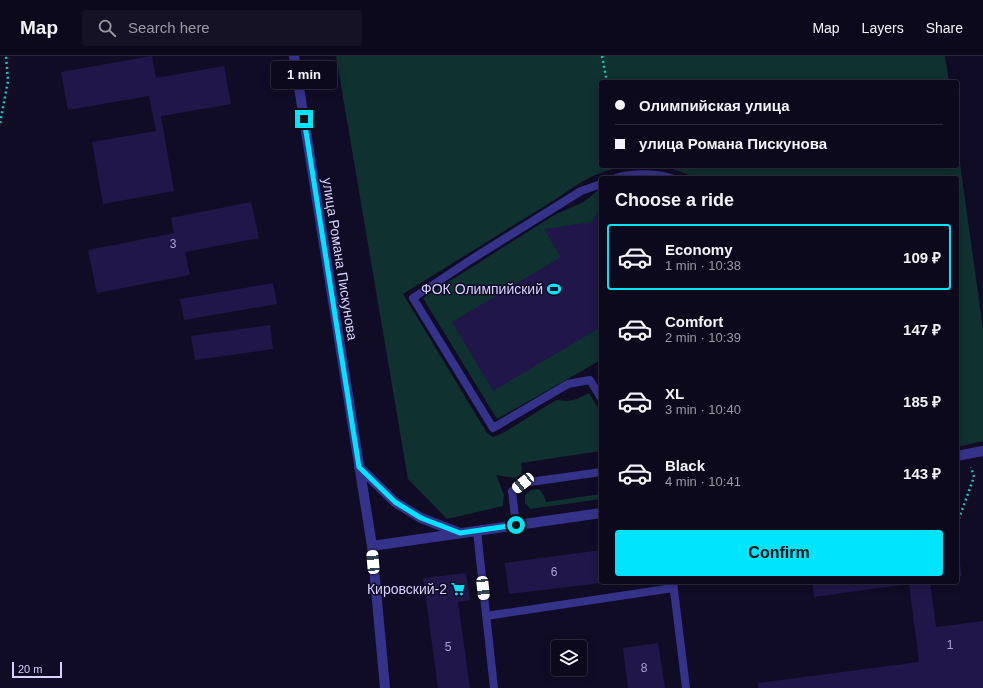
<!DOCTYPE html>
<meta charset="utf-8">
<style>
body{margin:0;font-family:Helvetica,sans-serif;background:#161225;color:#f1f3f6;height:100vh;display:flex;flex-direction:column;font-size:15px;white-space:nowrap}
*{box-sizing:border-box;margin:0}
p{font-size:13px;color:#9a9aa3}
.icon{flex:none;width:22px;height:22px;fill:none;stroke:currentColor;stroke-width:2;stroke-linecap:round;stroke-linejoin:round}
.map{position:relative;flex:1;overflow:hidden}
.panel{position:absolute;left:599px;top:120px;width:360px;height:408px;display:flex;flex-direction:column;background:#0d091c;border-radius:4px;box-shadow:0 2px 10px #0003,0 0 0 1px #2d2a3b}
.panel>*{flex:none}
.banner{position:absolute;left:599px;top:24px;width:360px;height:88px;border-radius:4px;box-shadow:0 2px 10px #0003,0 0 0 1px #2d2a3b;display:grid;align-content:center;height:88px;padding:0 16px;background:#0d091c}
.fabs{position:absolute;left:551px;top:584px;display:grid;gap:8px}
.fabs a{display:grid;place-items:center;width:36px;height:36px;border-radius:4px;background:#0d091c;box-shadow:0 2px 10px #0003,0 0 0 1px #2d2a3b;font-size:20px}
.scale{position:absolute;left:12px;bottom:10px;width:50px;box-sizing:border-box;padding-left:4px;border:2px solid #d7d2ff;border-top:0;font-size:11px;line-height:14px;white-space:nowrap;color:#d7d2ff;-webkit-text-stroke:3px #110c26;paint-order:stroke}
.end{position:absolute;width:18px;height:18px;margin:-9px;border:5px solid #00e5fd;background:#111;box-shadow:0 0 0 2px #111}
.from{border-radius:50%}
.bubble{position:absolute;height:28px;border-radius:4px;background:#0d091c;box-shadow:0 2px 10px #0003,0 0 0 1px #2d2a3b;font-size:13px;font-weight:700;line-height:28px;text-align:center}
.car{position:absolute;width:12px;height:24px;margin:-12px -6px;border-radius:5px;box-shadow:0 0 3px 1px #0007;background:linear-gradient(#fff 24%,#345 0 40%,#fff 0 76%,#345 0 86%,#fff 0)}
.banner b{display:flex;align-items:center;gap:14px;height:38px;font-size:15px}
.banner b+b{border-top:1px solid #2d2a3b}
.banner i{width:10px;height:10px;background:#f1f3f6}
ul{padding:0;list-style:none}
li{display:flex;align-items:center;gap:12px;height:66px;margin:0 8px 6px;padding:0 8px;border:2px solid transparent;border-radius:4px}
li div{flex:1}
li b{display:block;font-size:15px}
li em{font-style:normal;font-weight:700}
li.selected{border-color:#00e5fd}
li>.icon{width:36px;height:36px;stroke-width:1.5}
h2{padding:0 16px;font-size:18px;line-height:48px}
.action{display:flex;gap:8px;margin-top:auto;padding:8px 16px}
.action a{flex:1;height:46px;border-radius:4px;background:#00e5fd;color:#111;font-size:16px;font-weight:700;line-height:46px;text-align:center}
header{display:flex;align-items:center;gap:24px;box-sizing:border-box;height:56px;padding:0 20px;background:#0d091c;border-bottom:1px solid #2d2a3b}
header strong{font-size:19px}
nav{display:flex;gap:22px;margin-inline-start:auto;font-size:14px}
.search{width:280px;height:36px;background:#161225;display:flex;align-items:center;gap:10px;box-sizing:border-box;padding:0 14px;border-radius:4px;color:#9a9aa3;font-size:15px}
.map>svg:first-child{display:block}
.green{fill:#0f3130}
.building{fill:#201649}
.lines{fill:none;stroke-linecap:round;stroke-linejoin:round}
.path{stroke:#22c3b8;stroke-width:2.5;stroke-dasharray:2 3;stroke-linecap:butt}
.service{stroke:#35328a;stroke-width:8}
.minor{stroke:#35328a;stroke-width:10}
.tertiary{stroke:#35328a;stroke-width:10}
.route{stroke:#00e5fd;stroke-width:5}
.labels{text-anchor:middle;stroke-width:3;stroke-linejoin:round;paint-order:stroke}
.number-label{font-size:12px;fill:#a9a3d2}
.street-label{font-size:14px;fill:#d7d2ff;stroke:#110c26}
.poi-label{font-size:14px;fill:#d7d2ff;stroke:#110c26;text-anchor:end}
</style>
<header>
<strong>Map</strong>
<div class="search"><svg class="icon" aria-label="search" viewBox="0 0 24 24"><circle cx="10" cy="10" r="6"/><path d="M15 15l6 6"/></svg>Search here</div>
<nav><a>Map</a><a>Layers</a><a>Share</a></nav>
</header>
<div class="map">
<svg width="983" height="632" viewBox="0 0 983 632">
<rect width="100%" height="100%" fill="#110c26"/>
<!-- green -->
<path class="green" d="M336 0H945L949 26H601V110H635C602 112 585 123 559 141L403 238 487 377 493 381 503 377 556 344 568 345 577 343 589 337 598 352 601 355V395L521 407 522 412 521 418 515 422 496 419 504 439 503 450 447 463 408 423Z
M957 86 983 273V385L957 391V122H697L673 113 642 110H957Z
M601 133V304L497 363 423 242 556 158 584 146 597 135Z
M539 433 543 438 546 446 601 438V443L530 453 525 447V439L531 434Z"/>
<!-- building -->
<path class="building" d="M152 0 156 22 224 10 231 48 161 60 174 135 103 148 92 86 156 75 149 40 68 54 61 16Z
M251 146 259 182 185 196 190 219 97 237 88 194 174 177 171 162Z
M601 151V271L493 335 452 266 561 201 544 173 592 166Z
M273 227 277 248 184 264 180 243Z
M270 269 273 293 195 304 191 280Z
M957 490 962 520 957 521Z
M601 494V527L509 538 505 507Z
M466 517 470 544 458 546 470 632H438L423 522Z
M812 526H930L936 571 983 565V632H758V627L919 606 909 528 814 541Z
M658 587 665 632H628L623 592Z"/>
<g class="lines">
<!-- path -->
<path class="path" d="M602 0 607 26
M0 67 8 25 6 0
M957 468 974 421 971 411"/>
<!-- service -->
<path class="service" d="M616 122C630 117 656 117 671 122
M601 128 581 135 472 203 413 242 493 372 568 328 590 324 601 342
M516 469 512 435 523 427 601 416
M477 475 494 632
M673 526 686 632
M486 560 673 532"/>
<!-- minor -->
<path class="minor" d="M294 0 372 490
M359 411 395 446 421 462 460 477"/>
<!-- tertiary -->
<path class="tertiary" d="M957 400 983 395
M385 632 372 490 601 457"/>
</g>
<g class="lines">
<!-- route -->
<path class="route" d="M304 63 359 411 395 446 421 462 460 477 516 469"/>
</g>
<!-- icons -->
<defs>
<symbol id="stadium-bare" viewBox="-9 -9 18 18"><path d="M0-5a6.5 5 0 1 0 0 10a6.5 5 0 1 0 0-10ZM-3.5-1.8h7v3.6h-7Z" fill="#00e5fd" stroke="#110c26" stroke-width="2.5" paint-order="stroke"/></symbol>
<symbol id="supermarket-bare" viewBox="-9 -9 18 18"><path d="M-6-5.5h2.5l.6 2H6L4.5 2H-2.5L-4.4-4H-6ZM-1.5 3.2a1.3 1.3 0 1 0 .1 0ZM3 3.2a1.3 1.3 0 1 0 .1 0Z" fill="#00e5fd" stroke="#110c26" stroke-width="2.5" paint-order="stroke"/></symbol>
</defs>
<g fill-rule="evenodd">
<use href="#stadium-bare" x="544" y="223" width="20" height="20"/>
<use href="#supermarket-bare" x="448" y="523" width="20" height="20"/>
</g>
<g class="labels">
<!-- number labels -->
<g class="number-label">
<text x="173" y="192">3</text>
<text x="554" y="520">6</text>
<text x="950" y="593">1</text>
<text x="448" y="595">5</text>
<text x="644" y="616">8</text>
</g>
<!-- street labels -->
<g class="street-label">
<text transform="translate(340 203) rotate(81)" y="5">улица Романа Пискунова</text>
</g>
<!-- poi labels -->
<g class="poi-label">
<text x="543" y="238">ФОК Олимпийский</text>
<text x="447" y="538">Кировский-2</text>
</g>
</g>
</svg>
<div class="fabs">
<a><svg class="icon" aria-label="layers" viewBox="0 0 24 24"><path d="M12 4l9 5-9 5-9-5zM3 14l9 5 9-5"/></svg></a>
</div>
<div class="scale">20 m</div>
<i class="end from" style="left:516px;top:469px"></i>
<i class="end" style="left:304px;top:63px"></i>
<div class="bubble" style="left:271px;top:5px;width:66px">1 min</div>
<i class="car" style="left:523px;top:427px;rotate:231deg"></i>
<i class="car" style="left:373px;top:506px;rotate:355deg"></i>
<i class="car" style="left:483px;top:532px;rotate:174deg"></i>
<div class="banner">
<b><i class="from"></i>Олимпийская улица</b>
<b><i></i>улица Романа Пискунова</b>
</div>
<section class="panel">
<h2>Choose a ride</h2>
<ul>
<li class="selected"><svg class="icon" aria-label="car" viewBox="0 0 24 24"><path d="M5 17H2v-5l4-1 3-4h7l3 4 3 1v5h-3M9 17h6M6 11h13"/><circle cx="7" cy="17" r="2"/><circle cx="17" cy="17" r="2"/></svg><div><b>Economy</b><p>1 min · 10:38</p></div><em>109 ₽</em></li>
<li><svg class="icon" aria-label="car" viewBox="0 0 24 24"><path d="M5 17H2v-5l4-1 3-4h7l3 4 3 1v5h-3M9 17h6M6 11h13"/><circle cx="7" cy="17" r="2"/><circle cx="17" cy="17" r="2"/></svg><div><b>Comfort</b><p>2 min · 10:39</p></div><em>147 ₽</em></li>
<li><svg class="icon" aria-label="car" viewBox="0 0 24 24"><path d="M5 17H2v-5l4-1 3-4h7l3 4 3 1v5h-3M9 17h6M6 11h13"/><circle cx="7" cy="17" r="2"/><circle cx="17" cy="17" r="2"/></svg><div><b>XL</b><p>3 min · 10:40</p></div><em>185 ₽</em></li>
<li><svg class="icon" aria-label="car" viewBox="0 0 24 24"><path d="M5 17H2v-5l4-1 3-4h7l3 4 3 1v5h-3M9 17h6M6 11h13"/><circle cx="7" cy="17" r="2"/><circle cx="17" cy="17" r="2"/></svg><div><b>Black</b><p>4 min · 10:41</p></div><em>143 ₽</em></li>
</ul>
<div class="action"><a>Confirm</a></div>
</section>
</div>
